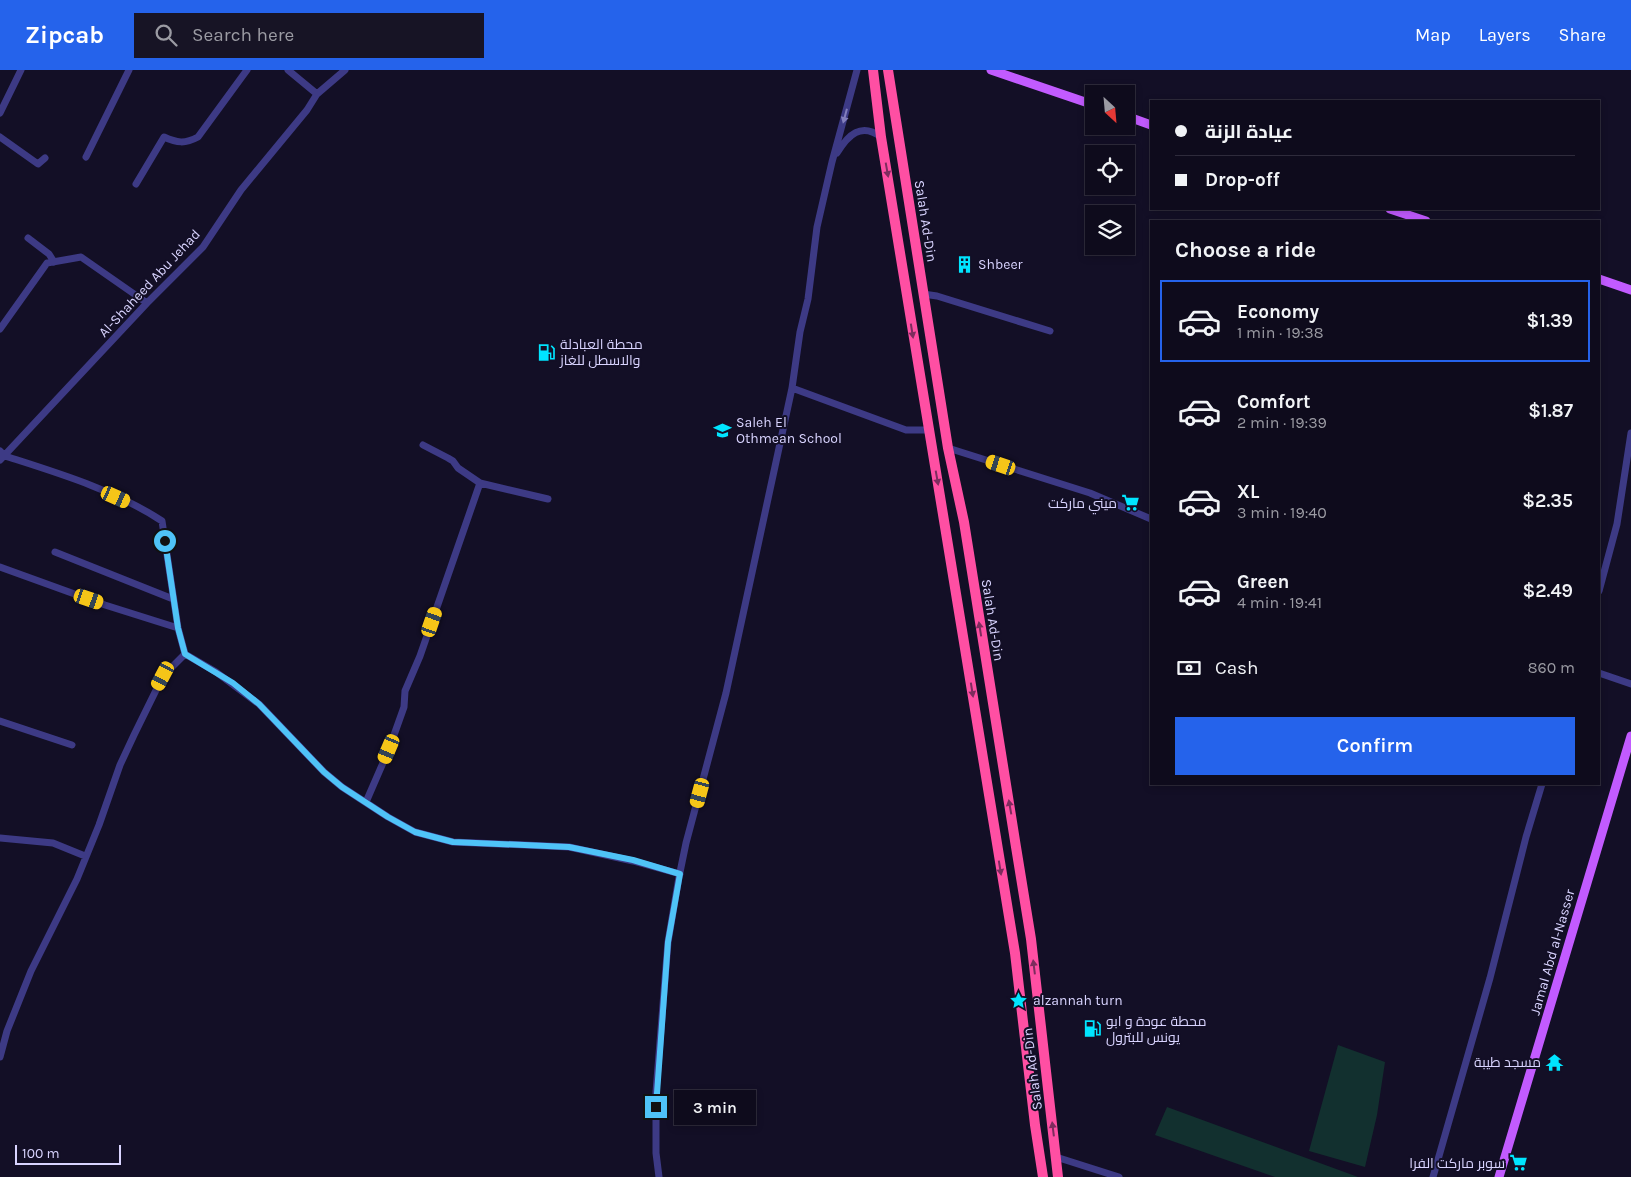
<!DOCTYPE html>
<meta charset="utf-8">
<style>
body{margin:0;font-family:Karla,Cairo,sans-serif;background:#171425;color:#f1f3f6;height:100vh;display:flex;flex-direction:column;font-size:19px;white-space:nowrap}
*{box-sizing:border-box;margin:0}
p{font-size:16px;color:#9b9ba3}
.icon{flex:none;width:28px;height:28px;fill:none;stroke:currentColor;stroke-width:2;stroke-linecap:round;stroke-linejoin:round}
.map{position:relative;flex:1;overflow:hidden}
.details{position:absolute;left:1150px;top:150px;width:450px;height:565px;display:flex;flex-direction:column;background:#0e0b1c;border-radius:0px;box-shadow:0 2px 8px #0003,0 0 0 1px #2e2b3b}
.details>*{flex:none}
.top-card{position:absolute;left:1150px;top:30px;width:450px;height:110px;border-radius:0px;box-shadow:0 2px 8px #0003,0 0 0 1px #2e2b3b;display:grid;align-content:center;height:110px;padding:0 25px;background:#0e0b1c}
.needle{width:32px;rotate:154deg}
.buttons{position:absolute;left:1085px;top:15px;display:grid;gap:10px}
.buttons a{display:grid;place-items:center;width:50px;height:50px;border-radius:0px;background:#0e0b1c;box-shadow:0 2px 8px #0003,0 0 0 1px #2e2b3b;font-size:25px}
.scale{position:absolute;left:15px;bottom:12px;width:106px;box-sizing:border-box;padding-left:5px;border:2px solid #d9d4ff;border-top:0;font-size:14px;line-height:18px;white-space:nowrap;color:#d9d4ff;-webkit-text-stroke:4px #130f26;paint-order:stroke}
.end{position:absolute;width:22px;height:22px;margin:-11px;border:6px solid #4fc3f7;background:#111;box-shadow:0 0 0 2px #111}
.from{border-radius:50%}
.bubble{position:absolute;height:35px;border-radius:0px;background:#0e0b1c;box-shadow:0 2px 8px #0003,0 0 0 1px #2e2b3b;font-size:16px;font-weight:600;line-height:35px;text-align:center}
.car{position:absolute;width:15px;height:30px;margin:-15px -8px;border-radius:6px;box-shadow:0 0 4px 1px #0007;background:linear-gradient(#f5c518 24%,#345 0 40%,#f5c518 0 76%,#345 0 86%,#f5c518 0)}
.top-card b{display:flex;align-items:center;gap:18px;height:48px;font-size:19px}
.top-card b+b{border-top:1px solid #2e2b3b}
.top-card i{width:12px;height:12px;background:#f1f3f6}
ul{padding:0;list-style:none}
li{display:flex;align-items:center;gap:15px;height:82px;margin:0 10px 8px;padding:0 15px;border:2px solid transparent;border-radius:0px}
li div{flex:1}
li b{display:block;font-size:19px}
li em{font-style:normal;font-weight:600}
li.on{border-color:#2563eb}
li>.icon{width:45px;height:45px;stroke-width:1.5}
h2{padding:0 25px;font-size:22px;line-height:60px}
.pay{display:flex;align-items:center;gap:12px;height:55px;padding:0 25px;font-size:19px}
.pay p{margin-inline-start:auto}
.button{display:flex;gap:10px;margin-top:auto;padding:10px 25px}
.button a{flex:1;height:58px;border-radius:0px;background:#2563eb;color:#fff;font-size:20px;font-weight:600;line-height:58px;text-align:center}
header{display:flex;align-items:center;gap:30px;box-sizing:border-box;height:70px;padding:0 25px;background:#2563eb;color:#fff}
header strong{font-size:24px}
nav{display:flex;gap:28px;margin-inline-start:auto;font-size:18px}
.search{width:350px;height:45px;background:#171425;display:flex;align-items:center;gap:12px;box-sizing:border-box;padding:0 18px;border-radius:0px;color:#9b9ba3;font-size:19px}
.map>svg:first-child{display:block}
.green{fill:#12302f}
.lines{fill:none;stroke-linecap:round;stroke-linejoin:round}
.minor{stroke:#3d3a85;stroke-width:7}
.major{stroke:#c25bff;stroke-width:9}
.highway{stroke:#ff4fa3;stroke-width:10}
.oneway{fill:#837fbc}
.oneway2{fill:#7d2c5e}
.route{stroke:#4fc3f7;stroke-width:6}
.labels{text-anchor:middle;stroke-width:4;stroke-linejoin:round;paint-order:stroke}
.street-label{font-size:14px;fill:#d9d4ff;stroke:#130f26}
.poi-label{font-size:14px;fill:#d9d4ff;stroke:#130f26;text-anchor:start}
</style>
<header>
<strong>Zipcab</strong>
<div class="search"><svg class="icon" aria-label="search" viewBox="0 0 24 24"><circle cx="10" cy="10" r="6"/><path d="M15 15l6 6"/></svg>Search here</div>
<nav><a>Map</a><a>Layers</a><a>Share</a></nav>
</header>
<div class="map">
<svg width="1631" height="1107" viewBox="0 0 1631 1107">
<rect width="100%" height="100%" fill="#130f26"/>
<!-- green -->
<path class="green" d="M1338 975 1385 992 1377 1045 1365 1097 1309 1081Z
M1167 1037 1358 1107H1275L1155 1065Z"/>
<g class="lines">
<!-- minor -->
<path class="minor" d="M288 0 317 24
M0 43 21 0
M0 67 38 94 45 88
M837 83C848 65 861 52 881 67
M86 87 129 0
M136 114 164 67C177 73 185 74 198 67L247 0
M28 168 49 184 54 192
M923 224 937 226 1050 261
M0 259 47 193 81 187 147 233
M792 318 906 360H929
M423 375 448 388 453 391 458 398 480 413 548 429
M948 378 1090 423 1151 449
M0 381 5 386C58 403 115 420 162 451L178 558 185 584 216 602 259 634 324 702 342 717 388 747 415 762 453 772 569 777 633 791 680 804
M0 390 147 233 203 177 241 120 307 40 317 24 345 0
M55 482 173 529
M0 497 105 535 178 558
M1599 521 1617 454 1631 363
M1599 603 1631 614
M0 651 72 675
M366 732 389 679 404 637 405 621 420 586 480 413
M0 768 53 773 85 786
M0 987 7 961 31 901 77 809 99 755 120 695 134 665 163 606 185 584
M1056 1087 1119 1107
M659 1107 656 1083V1022L668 872 679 807 686 773 726 623 792 318 800 262 808 229 817 157 832 92 857 0
M1433 1107 1490 908 1526 767 1542 714"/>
<!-- major -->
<path class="major" d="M991 0 1094 35
M1126 46 1151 55
M1390 139 1426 151
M1599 209 1631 220
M1499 1107 1631 666"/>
<!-- highway -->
<path class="highway" d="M873 0 881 67 1015 883 1035 1055 1043 1107
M888 0 948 378 964 452 1016 777 1031 869 1058 1107"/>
</g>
<!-- one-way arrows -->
<defs><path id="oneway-solid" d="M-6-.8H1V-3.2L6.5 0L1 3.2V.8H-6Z" transform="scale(1.25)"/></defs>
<use class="oneway" href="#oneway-solid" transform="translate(845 46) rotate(105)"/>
<g class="oneway2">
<use href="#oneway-solid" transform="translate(887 100) rotate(80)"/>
<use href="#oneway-solid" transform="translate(912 261) rotate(81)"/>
<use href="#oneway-solid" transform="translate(937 408) rotate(80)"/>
<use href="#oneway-solid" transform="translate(980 559) rotate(-99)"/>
<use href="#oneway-solid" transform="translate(972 620) rotate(81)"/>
<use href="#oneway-solid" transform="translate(1010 737) rotate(-100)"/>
<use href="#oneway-solid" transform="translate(1000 798) rotate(81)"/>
<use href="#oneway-solid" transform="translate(1034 897) rotate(-97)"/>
<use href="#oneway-solid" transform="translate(1053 1059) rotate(-97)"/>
</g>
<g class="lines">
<!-- route -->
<path class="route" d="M165 471 178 558 185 584 233 613 259 634 324 702 342 717 388 747 415 762 453 772 569 777 633 790 680 804 668 872 656 1037"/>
</g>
<!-- icons -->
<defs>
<symbol id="building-bare" viewBox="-9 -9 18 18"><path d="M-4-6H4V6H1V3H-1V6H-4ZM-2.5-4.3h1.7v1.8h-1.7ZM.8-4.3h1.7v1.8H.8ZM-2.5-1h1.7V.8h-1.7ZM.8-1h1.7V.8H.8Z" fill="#00e5ff" stroke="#130f26" stroke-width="2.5" paint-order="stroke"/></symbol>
<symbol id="fuel-bare" viewBox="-9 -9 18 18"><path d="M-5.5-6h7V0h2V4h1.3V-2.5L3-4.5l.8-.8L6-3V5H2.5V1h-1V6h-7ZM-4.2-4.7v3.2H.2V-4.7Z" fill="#00e5ff" stroke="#130f26" stroke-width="2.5" paint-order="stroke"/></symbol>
<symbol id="school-bare" viewBox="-9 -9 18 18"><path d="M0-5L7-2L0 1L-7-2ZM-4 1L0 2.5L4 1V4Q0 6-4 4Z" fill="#00e5ff" stroke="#130f26" stroke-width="2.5" paint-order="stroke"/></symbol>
<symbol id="supermarket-bare" viewBox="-9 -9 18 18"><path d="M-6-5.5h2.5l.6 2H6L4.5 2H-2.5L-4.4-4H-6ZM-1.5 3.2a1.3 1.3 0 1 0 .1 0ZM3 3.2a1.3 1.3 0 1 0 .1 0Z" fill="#00e5ff" stroke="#130f26" stroke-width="2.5" paint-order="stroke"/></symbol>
<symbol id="sight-bare" viewBox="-9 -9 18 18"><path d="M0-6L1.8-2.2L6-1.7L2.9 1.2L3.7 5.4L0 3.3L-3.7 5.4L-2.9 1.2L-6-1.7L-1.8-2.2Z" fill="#00e5ff" stroke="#130f26" stroke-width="2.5" paint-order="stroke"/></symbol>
<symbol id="temple-bare" viewBox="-9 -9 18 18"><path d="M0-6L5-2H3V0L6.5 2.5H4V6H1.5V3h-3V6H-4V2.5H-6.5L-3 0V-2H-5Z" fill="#00e5ff" stroke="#130f26" stroke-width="2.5" paint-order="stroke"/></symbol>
</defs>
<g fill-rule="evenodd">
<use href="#building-bare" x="952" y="182" width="25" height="25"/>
<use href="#fuel-bare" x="534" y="270" width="25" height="25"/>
<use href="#school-bare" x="710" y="348" width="25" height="25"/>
<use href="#supermarket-bare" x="1118" y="420" width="25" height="25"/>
<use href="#sight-bare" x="1006" y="918" width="25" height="25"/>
<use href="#fuel-bare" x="1080" y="946" width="25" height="25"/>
<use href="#temple-bare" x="1542" y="980" width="25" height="25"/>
<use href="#supermarket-bare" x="1506" y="1080" width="25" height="25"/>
</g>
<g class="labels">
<!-- street labels -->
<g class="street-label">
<text transform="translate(926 151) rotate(81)" y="5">Salah Ad-Din</text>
<text transform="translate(149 213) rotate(-47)" y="5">Al-Shaheed Abu Jehad</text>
<text transform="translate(993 550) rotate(81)" y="5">Salah Ad-Din</text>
<text transform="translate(1552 882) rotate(-74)" y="5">Jamal Abd al-Nasser</text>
<text transform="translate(1032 999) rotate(-97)" y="5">Salah Ad-Din</text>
</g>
<!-- poi labels -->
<g class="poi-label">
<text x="978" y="199">Shbeer</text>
<text x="560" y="279">محطة العبادلة<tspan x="560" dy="16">والاسطل للغاز</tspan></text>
<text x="736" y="357">Saleh El<tspan x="736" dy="16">Othmean School</tspan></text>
<text x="1117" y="438" text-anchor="end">ميني ماركت</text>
<text x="1033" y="935">alzannah turn</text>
<text x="1106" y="956">محطة عودة و ابو<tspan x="1106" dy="16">يونس للبترول</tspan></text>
<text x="1541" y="997" text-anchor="end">مسجد طيبة</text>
<text x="1505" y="1098" text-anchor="end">سوبر ماركت الفرا</text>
</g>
</g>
</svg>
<div class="buttons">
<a><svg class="needle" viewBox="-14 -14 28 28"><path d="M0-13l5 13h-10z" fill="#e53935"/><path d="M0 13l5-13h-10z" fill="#9b9ba3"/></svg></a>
<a><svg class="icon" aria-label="locate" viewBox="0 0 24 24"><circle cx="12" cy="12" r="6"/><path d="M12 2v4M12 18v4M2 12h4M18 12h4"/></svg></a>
<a><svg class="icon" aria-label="layers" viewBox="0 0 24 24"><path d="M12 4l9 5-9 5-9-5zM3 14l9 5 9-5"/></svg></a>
</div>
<div class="scale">100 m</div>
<i class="end from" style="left:165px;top:471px"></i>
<i class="end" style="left:656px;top:1037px"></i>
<div class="bubble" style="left:674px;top:1020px;width:82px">3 min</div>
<i class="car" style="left:1001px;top:395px;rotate:288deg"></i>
<i class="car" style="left:116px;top:427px;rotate:114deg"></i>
<i class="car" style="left:89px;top:529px;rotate:109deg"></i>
<i class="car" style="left:432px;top:552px;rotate:19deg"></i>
<i class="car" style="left:163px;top:606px;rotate:208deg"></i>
<i class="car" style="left:389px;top:679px;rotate:203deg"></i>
<i class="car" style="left:700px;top:723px;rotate:195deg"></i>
<div class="top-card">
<b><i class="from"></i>عيادة الزنة</b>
<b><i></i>Drop-off</b>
</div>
<section class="details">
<h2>Choose a ride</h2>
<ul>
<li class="on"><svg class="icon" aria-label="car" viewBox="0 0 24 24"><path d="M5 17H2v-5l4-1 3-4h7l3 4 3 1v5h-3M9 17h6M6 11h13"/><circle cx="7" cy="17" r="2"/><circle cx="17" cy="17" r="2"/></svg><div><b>Economy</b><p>1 min · 19:38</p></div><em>$1.39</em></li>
<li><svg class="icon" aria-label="car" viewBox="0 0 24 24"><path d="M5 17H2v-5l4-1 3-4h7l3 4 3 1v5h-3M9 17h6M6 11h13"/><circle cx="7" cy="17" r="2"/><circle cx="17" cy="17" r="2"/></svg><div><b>Comfort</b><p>2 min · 19:39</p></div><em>$1.87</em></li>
<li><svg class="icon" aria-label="car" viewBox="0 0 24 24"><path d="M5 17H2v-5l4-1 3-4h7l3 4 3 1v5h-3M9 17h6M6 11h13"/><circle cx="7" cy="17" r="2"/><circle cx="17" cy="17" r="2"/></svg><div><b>XL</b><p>3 min · 19:40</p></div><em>$2.35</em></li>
<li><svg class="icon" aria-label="car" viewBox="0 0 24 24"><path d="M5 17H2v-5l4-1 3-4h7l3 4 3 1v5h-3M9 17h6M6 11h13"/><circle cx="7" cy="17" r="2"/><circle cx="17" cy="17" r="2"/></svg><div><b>Green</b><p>4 min · 19:41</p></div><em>$2.49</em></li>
</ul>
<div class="pay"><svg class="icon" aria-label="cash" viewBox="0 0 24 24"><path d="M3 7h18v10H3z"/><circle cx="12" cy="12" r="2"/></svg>Cash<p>860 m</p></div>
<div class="button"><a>Confirm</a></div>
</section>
</div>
